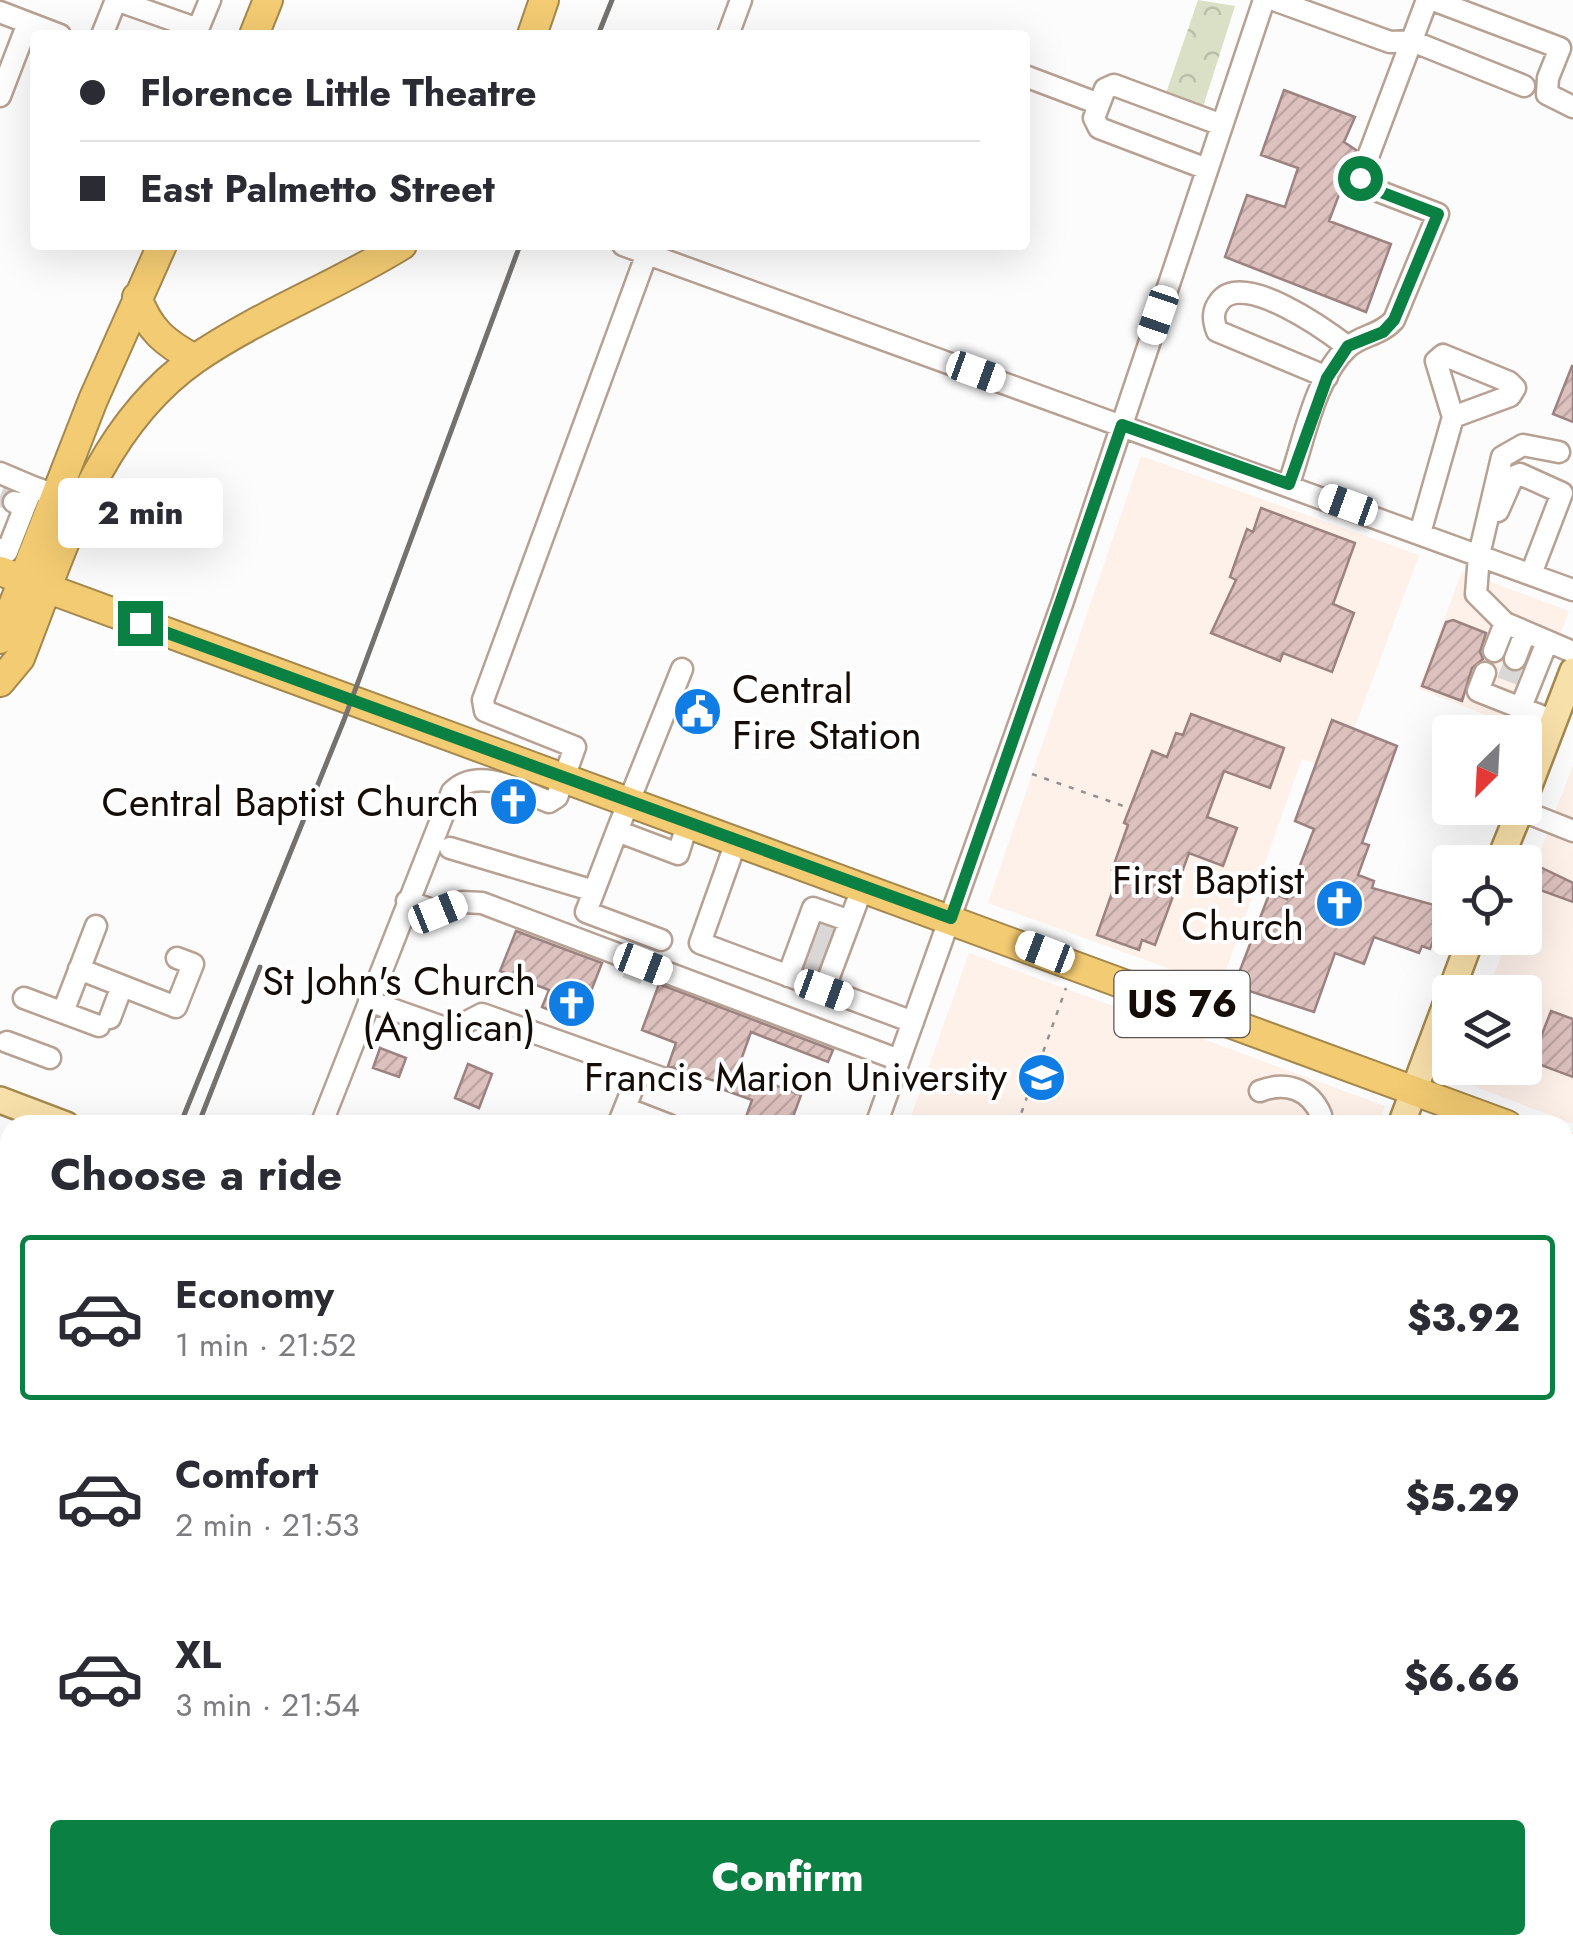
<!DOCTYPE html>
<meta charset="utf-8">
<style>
body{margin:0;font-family:Jost,sans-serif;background:#f2f2f3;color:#2b2b33;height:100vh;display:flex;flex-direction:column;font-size:38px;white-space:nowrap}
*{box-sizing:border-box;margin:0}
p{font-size:32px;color:#7c7c81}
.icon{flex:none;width:55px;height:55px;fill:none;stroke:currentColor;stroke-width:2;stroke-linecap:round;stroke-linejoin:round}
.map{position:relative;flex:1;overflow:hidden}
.panel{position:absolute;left:0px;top:1115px;width:1575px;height:840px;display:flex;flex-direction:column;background:#fff;border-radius:30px 30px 0 0;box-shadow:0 10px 40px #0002}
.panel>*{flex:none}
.hud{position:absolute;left:30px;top:30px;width:1000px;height:220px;border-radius:10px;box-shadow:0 10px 40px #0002;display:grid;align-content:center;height:220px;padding:0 50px;background:#fff}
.needle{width:65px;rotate:204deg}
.controls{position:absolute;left:1432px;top:715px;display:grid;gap:20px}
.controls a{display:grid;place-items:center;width:110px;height:110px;border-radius:10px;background:#fff;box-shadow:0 10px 40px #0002;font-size:50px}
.end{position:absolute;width:45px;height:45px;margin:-22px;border:12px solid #0b8043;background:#fff;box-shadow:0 0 0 5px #fff}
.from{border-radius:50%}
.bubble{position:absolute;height:70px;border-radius:10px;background:#fff;box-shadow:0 10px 40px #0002;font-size:32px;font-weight:800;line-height:70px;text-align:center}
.car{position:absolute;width:30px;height:60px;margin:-30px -15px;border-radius:12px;box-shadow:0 0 8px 2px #0007;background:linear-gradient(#fff 24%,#345 0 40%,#fff 0 76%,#345 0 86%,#fff 0)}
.hud b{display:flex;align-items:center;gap:35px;height:95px;font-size:38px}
.hud b+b{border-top:2px solid #e1e1e2}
.hud i{width:25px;height:25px;background:#2b2b33}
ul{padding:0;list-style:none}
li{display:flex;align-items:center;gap:30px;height:165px;margin:0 20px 15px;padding:0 30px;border:5px solid transparent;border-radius:10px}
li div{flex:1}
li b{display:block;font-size:38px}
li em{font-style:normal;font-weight:800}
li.selected{border-color:#0b8043}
li>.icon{width:90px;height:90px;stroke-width:1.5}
h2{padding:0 50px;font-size:45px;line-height:120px}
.primary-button{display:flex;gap:20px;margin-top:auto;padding:20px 50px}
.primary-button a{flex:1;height:115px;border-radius:10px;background:#0b8043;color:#fff;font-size:40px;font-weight:800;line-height:115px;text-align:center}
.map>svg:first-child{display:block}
.built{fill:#fef1ea}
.park{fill:url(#park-crowns)}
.building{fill:url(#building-hatch);stroke:#9c8281;stroke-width:2.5}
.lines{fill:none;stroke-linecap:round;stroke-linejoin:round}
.minor-tunnel{stroke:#d9d8d7;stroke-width:20;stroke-dasharray:20 10;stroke-linecap:butt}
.minor-casing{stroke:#b7a193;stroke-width:25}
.major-casing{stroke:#a5884d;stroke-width:30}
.highway-casing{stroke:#a5884d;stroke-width:32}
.path{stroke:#928f8d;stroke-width:2.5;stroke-dasharray:5 8;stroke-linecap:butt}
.minor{stroke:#fff;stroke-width:20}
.major{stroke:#f8e0aa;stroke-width:25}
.highway{stroke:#f3cb72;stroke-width:28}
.rail{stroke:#75716e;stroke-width:5}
.route{stroke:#0b8043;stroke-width:12}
.labels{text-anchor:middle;stroke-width:8;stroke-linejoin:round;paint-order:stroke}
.shield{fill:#fff;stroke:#5a5551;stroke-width:2.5}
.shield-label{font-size:38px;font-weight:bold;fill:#130c07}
.poi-label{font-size:40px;fill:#130c07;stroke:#fff;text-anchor:end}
</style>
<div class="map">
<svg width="1573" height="1955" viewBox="0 0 1573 1955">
<defs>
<pattern id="park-crowns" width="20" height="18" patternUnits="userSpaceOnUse" patternTransform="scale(2.5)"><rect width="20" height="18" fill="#dae0c6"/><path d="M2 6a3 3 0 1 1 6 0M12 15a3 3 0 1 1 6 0" fill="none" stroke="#babfa9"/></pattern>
<pattern id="building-hatch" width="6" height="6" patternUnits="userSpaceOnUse" patternTransform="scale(2.5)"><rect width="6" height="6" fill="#ddc1bf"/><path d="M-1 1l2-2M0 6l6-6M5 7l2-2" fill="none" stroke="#bda5a3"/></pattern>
</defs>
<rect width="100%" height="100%" fill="#fcfcfc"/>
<!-- built -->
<path class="built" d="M1141 456 1419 555 1338 772 1302 759 1220 987 988 903Z
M1462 571 1569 611 1525 730 1418 689Z
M1573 765V1124L1468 1084 1458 1070 1525 1068V992H1487L1508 938H1525V892Z
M969 953 1385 1106 1378 1125H908Z
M1565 1174 1573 1177V1606L1565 1626Z
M1125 1945H1397L1422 1955H1122Z
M1439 1945H1535L1561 1955H1436Z"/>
<!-- park -->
<path class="park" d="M1198 0 1235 6 1202 110 1165 96Z"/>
<!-- building -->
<path class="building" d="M1284 90 1355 117 1344 142 1356 150 1329 221 1391 244 1366 312 1225 257 1247 195 1285 207 1298 168 1261 155Z
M1572 366H1573V422L1553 414Z
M1261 508 1355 543 1333 604 1354 613 1332 672 1283 653 1280 661 1211 633 1236 580 1230 577 1247 529 1253 532Z
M1453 620 1486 633 1480 652 1483 659 1472 668 1462 701 1422 686 1446 622Z
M1191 714 1284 748 1270 788 1224 771 1207 817 1237 828 1223 866 1189 853 1155 945 1142 940 1139 950 1097 935 1119 873 1112 870 1128 825 1124 823 1152 751 1167 757 1176 733 1183 735Z
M1332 720 1397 746 1362 843 1369 845 1358 875 1374 881 1372 888 1438 906 1433 920 1440 922 1430 949 1422 946 1419 953 1374 937 1364 964 1335 953 1314 1012 1234 986 1270 892 1287 899 1314 829 1295 821Z
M1540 867 1573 883V902L1532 887Z
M516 931 602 963 579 1022 542 1007 549 990 500 971Z
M659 984 833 1050 828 1062 751 1032 737 1071 801 1095 790 1125H759L745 1120 752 1100 716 1087 718 1082 668 1066 676 1043 642 1030Z
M1551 1011 1573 1019V1077L1525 1059V1036L1539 1042Z
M380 1048 406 1058 399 1077 373 1068Z
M468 1064 492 1074 479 1108 455 1098Z"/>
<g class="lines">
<!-- minor-tunnel -->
<path class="minor-tunnel" d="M0 496 14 502
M1507 681 1515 659
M815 930 836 938
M810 944 831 952
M804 959 825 967
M626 968 644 975"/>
<defs>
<path id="minor" d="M1274 0 1390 42 1412 41 1524 86
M1433 0 1560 48 1548 78 1547 94 1573 107
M0 12 60 35
M102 35 116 0 198 29 210 0
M728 35 741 0
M1025 76 1099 104
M0 96 28 23
M1207 169 1099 128 1094 118 1105 89 1114 85 1222 125
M623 245 1573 590
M1327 377 1217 331C1213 320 1212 311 1220 301 1244 271 1326 330 1348 347
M1559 452 1523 445 1502 457 1479 555 1476 594 1505 623 1573 652
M0 473 33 487
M1289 483C1304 442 1314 378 1348 347 1362 335 1381 335 1394 320L1438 214 1365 186 1360 178 1427 0
M14 502 25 506 33 487 55 495
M1498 511 1513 477 1520 474 1562 493 1531 574
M1420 533 1453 417 1436 361 1443 355 1509 382 1515 388 1510 396 1453 417
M0 549 7 552 25 506
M1494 651 1505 623
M1515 659 1525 633
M682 669 617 831 678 854 688 822
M1485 673 1478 691 1554 721
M1521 707 1547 642
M1520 810 1573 831
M617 831 586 912 661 940
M737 839 700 943 913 1022
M450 848 594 891
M407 901 438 912 462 902 482 903 899 1060
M79 969 176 1007 193 964 177 958
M788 976 813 908 850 921
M824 990 863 886
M24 998 99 1026
M369 1001 451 1030 482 1014 670 1081
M63 1012 96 926
M110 1018 122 986
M7 1042 50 1058
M1260 1091C1286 1081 1310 1089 1321 1115
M625 1108 669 1125
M321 1125 452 792C478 765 521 791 549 802L557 797 575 747 485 711 483 700 650 245
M618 1125 640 1070
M876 1125 1063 601 1264 0
M0 1558 10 1562
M0 1666 10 1660
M813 1945 840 1955
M394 1955 403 1945
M552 1955 556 1945"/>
<path id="major" d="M1525 796 1573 671
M1499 862 1521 808
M0 1100 66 1125
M1401 1125 1471 938
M1565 1688 1573 1691
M1092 1955 1096 1945"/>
<path id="highway" d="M254 35 268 0
M532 35 544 0
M137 297C149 330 165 343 195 359
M0 571 1507 1125
M0 639 93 400 162 245
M0 682 20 658C62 552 96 428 195 359 259 315 336 286 402 245
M1565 1147 1573 1150"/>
</defs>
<!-- minor casing -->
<use href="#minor" class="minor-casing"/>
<!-- major casing -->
<use href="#major" class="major-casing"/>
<!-- highway casing -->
<use href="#highway" class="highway-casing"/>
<!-- path -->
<path class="path" d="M1032 774 1129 808
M1017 1125 1066 988"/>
<!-- minor -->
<use href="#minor" class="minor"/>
<!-- major -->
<use href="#major" class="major"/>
<!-- highway -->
<use href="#highway" class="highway"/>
<!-- rail -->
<path class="rail" d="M598 35 612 0
M180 1125 344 720 520 245
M198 1125 260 967
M0 1529 10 1516
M0 1564 10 1551"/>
</g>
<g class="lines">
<!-- route -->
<path class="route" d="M140 623 951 918 1122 425 1289 484 1327 378 1348 346 1383 332 1394 320 1438 214 1365 186 1360 178"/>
</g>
<!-- icons -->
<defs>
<symbol id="civic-disc" viewBox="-11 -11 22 22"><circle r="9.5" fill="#107de5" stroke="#fff"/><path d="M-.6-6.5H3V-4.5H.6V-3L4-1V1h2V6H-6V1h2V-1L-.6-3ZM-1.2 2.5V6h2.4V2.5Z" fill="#fff"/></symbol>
<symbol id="church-disc" viewBox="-11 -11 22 22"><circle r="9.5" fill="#107de5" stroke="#fff"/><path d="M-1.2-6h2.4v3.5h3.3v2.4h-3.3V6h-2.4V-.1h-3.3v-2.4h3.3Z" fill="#fff"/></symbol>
<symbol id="university-disc" viewBox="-11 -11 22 22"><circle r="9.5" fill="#107de5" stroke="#fff"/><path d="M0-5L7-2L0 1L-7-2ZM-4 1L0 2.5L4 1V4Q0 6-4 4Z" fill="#fff"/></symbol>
</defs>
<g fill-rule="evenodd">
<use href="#civic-disc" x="670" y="684" width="55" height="55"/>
<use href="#church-disc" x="486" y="774" width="55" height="55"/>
<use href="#church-disc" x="1312" y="876" width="55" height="55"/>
<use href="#church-disc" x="544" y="976" width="55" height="55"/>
<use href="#university-disc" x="1014" y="1050" width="55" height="55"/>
</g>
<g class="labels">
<!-- shield labels -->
<rect class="shield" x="1114.5" y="971" width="135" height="66" rx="8"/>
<g class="shield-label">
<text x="1182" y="1017">US 76</text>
</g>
<!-- poi labels -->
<g class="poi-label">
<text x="732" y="703" text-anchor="start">Central<tspan x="732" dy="46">Fire Station</tspan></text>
<text x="479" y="816">Central Baptist Church</text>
<text x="1304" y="894">First Baptist<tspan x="1304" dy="46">Church</tspan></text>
<text x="536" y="995">St John's Church<tspan x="536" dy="46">(Anglican)</tspan></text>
<text x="1007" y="1091">Francis Marion University</text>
</g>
</g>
</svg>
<div class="controls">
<a><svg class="needle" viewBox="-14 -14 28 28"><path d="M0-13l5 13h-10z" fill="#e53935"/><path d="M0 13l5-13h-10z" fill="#7c7c81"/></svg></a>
<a><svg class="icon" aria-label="locate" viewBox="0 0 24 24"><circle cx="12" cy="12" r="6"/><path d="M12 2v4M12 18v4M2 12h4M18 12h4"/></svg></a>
<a><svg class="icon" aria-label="layers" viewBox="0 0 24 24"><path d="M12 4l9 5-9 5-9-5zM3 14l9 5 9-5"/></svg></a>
</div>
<i class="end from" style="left:1360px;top:178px"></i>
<i class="end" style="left:140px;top:623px"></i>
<div class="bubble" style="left:58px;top:478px;width:165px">2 min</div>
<i class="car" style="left:1158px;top:315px;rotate:199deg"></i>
<i class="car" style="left:976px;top:372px;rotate:110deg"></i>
<i class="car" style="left:1348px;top:505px;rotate:290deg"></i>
<i class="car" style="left:438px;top:912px;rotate:68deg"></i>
<i class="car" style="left:1045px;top:952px;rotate:291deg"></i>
<i class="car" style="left:643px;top:964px;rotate:111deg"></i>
<i class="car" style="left:824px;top:990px;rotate:110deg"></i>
<div class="hud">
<b><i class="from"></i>Florence Little Theatre</b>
<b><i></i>East Palmetto Street</b>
</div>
<section class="panel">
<h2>Choose a ride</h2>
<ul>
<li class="selected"><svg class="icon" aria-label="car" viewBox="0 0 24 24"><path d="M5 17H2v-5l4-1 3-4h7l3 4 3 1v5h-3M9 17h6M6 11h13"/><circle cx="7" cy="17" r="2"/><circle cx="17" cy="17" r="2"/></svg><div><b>Economy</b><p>1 min · 21:52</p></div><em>$3.92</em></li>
<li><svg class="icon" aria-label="car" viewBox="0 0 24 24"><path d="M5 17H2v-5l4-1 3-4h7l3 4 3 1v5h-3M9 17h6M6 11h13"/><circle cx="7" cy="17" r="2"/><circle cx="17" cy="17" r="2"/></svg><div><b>Comfort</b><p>2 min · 21:53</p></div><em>$5.29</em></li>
<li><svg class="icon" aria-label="car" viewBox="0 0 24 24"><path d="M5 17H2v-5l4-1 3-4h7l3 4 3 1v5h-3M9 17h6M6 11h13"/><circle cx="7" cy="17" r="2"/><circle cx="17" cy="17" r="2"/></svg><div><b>XL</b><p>3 min · 21:54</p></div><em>$6.66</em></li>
</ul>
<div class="primary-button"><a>Confirm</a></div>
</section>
</div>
